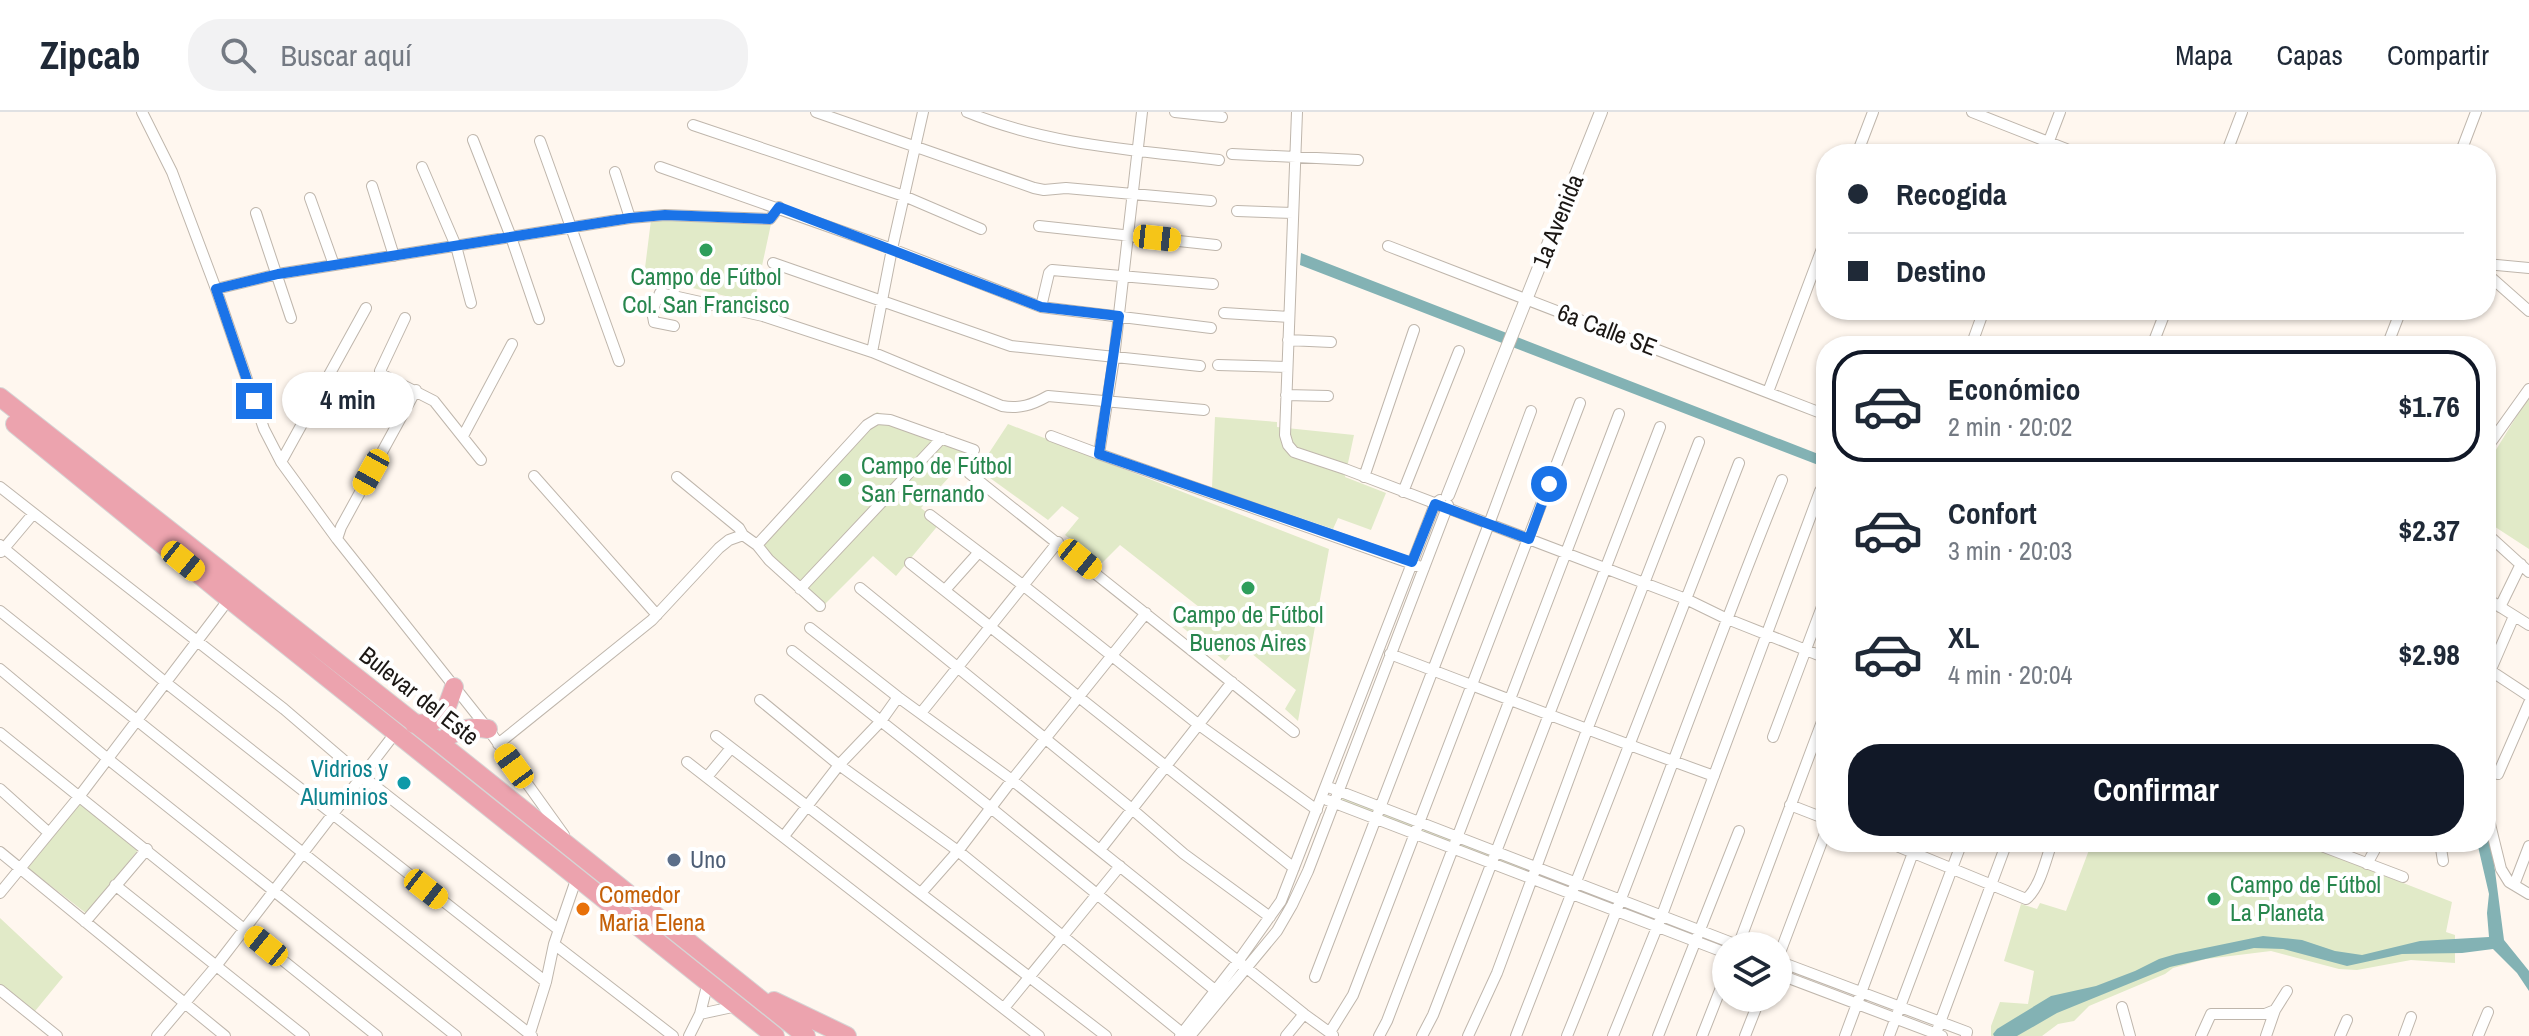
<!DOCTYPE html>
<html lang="es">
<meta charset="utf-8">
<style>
body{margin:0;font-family:"Archivo Narrow",sans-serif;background:#f2f2f3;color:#1f2937;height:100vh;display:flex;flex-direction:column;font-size:30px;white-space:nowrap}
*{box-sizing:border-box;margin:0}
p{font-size:26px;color:#747a83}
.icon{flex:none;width:44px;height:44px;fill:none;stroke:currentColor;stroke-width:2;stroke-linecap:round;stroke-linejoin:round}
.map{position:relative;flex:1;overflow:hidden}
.panel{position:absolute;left:1816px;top:224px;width:680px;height:516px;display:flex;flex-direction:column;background:#fff;border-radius:32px;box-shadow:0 2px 6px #0004}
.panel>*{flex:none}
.hud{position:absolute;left:1816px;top:32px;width:680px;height:176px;border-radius:32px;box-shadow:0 2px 6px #0004;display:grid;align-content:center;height:176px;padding:0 32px;background:#fff}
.fabs{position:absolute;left:1712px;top:820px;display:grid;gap:16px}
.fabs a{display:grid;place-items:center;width:80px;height:80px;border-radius:50%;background:#fff;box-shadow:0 2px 6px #0004;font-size:40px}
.end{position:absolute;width:36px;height:36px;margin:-18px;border:10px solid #1a73e8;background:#fff;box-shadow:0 0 0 4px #fff}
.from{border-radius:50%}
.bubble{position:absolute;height:56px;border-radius:28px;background:#fff;box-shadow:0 2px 6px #0004;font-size:26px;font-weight:800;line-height:56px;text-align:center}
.car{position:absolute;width:24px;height:48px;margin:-24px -12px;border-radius:10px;box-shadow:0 0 6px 2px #0007;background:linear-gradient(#f5c518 24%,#345 0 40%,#f5c518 0 76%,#345 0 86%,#f5c518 0)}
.hud b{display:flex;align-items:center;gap:28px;height:76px;font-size:30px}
.hud b+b{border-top:2px solid #e0e1e3}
.hud i{width:20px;height:20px;background:#1f2937}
ul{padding:14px 0 0;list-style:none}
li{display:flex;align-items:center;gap:24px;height:112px;margin:0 16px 12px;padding:0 16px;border:4px solid transparent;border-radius:32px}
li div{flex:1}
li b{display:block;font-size:30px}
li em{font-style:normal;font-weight:800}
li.current{border-color:#111827}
li>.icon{width:72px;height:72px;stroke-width:1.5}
.primary-button{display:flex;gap:16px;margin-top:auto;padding:16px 32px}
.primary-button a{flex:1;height:92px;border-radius:32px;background:#111827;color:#fff;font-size:32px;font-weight:800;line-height:92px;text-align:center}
header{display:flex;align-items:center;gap:48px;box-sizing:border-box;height:112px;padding:0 40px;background:#fff;border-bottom:2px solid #e0e1e3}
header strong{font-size:38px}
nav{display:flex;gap:44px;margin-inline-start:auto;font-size:28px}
.search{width:560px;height:72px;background:#f2f2f3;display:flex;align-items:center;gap:20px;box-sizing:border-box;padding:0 28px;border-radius:32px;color:#747a83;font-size:30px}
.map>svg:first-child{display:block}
.green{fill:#e1eac8}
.water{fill:#83b2b4}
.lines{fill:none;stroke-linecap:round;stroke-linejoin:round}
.minor-casing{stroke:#bfb6ac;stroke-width:12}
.tertiary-casing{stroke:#bfb6ac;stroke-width:14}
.trunk-casing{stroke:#d6d5d5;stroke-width:20}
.minor{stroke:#fff;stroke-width:10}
.tertiary{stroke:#fff;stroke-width:12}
.trunk{stroke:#eca3ae;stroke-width:18}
.route{stroke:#1a73e8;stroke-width:10}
.leisure-dot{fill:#2e9e5b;stroke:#fff;stroke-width:3}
.culture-dot{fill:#0f9aa8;stroke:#fff;stroke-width:3}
.service-dot{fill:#5c6f8a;stroke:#fff;stroke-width:3}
.food-dot{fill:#e8710a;stroke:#fff;stroke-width:3}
.labels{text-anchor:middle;stroke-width:8;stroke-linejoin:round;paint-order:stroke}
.street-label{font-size:24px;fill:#1b1714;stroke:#fff}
.leisure-label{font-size:24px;fill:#27864d;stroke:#fff}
.culture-label{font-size:24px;fill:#0d838f;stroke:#fff;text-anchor:end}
.service-label{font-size:24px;fill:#4e5e75;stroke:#fff;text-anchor:start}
.food-label{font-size:24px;fill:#c56008;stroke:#fff;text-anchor:start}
</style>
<header>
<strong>Zipcab</strong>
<div class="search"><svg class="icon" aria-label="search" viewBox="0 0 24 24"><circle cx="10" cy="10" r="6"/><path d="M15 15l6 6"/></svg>Buscar aquí</div>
<nav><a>Mapa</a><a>Capas</a><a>Compartir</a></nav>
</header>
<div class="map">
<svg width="2529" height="924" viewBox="0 0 2529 924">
<rect width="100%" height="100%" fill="#fff7ef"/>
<!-- green -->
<path class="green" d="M651 108 771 112 754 191 644 164Z
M2529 284V437L2486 409V354Z
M877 300 972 340 921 396 940 411 896 464 873 444 817 500 751 433 839 335Z
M1215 305 1277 310V315L1354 323 1345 365 1386 381 1371 418 1338 406 1333 417 1212 376Z
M1008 312 1329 437 1298 609 1285 597 1296 578 1240 532 1225 549 1182 515 1199 495 1120 433 1102 451 1065 423 1079 406 1062 394 1048 408 990 366 1002 351 989 341Z
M1338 680 1739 834H1726V840L1335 689Z
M83 687 142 733 87 802 28 756Z
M2092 730H2298L2452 790 2446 820 2455 823V851L2411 848 2357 858 2339 857 2271 839 2206 847 2173 856 2165 862 2089 894 2074 909 2058 912 2042 924H1991V914L2000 890 2028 892 2034 859 2004 849 2021 792 2037 797 2040 791 2066 799Z
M0 806 63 865 31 904 0 879Z"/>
<!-- water -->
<path class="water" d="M1301 141 1826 345V356L1300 153Z
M2486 714 2494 751 2504 828 2529 859V879L2517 861 2493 837 2462 841 2402 842 2347 854 2283 837 2254 836 2170 855 2057 901 2017 924H1994L1993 922 1997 917 2051 884 2096 874 2135 859 2159 847 2176 842 2263 824 2302 828 2335 839 2362 843 2420 829 2489 825 2487 801 2489 782 2477 730H2486Z"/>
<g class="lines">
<defs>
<path id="minor" d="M142 0 172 60 216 177 264 317 281 350 337 427 488 617 564 723
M816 0 1034 76 1044 78 1066 76 1211 89
M967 0C1047 33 1134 38 1219 48
M1142 0 1114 246 1099 342 1424 456
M1175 0 1222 5
M1297 0 1285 323 1288 333 1294 340 1345 357 1686 487 1725 506 1826 546
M1972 0 2079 42
M693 13 904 84 981 117
M473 28 511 125 539 207
M540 29 619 249
M1232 42 1358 48
M1857 42 1873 0
M2044 42 2060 0
M2226 42 2242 0
M2460 42 2476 0
M422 55 456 134 471 191
M660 55 892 137 1041 195 1211 216
M615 60 630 106
M372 74 394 144
M310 86 334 153
M1237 99 1293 101
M256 101 291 206
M1039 114 1216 133
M1388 134 1826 303
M773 151 1011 234 1200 254
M2486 152 2529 156
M2486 161 2529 199
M216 177 278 162 630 106 665 103 770 107 779 95
M1041 195 1049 161 1052 158 1213 172
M1224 201 1289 205
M405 206 380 259 383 263 434 289 481 348
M674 214 654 210 652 199 660 181 763 204 872 240 1002 294C1020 297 1032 293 1048 284L1204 298
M1288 228 1331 230
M1971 234 1984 198
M2152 234 2166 198
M2387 234 2401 198
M872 240 892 137 923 0
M1218 253 1287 255
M1768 280 1826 126
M1286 283 1328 284
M463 324 512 232
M1051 324 1099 342
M2486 337 2529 277
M281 350 366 196
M969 361 1294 620
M534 364 657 503
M677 365 739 416 743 423
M1364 365 1414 218
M0 375 284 597 361 663 559 818
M1403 380 1459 239
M930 403 1024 474 1199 613 1317 698
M2486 421 2529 460
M337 427 341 415 416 278
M0 433 165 570 546 870
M757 433 867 313 877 307 890 308 974 338
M1 440 33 402
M910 451 1294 756
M860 476 1133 698 1184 742 1270 805
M800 477 942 326
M945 478 979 440
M2486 486 2529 513
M2500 495 2521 452
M0 499 532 924
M810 516 898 585 1012 668 1304 902 1333 923
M792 539 991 696 1216 879
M1390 542C1498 583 1605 625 1714 664
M0 557 108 647 456 924
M2488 557 2529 584
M2486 569 2514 504
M760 588 839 653 958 739 1182 921
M921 601 1058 430
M0 621 377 924
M716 624 1106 924
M1773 625 1826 484
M498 632 652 508 719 436 729 428 743 423 757 433 769 448 820 494
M687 650 1039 924
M2486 658 2498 662 2529 591
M707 665 731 636
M1331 676 1740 834
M0 677 49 721
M1327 688 1726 841
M1790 693 1826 707
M2486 696 2501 757 2509 770 2529 782
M784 724 839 653 881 609 898 585
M1887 730 2026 787C2040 776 2046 747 2052 730
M2311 730 2403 765
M2440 730 2443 749
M1100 738 1232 570
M0 740 225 924
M2367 752 2379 730
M115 773 304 924
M2514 773 2529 734
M0 781 78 686 229 487
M921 781 958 739 1012 668 1146 501
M85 810 147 737
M554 832 673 924
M1738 834 1826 599
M1778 846 1826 719
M1778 849 1967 920 1966 924
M1778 862 1942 924
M1315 865 1489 412 1531 299
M0 878 57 924
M2122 895 2130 924
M1004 896 1120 754
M700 902 737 894
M1330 920 1353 883 1580 291
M157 924 216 854 396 620
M529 924 546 870 554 832 577 765
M689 924 700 902 708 870
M1180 924 1239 848 1281 789 1435 392 1440 388
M1190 924 1277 819 1292 793 1308 759 1448 393
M1286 924 1304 902
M1379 924 1387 909 1619 302
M1422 924 1433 903 1660 315
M1468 924 1497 861 1587 618 1699 330
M1516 924 1739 351
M1567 924C1642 740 1707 552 1782 368
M1613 924 1662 803 1820 379
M1658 924 1739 719
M1702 924 1726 863
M1745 924 1760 886
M1845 924 1917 730
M1889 924 1962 730
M1935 924 2007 730
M2201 924 2211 902H2265L2275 898 2287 879
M2266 924 2275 898
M2340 924 2347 908
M2404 924 2411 905
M2478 924 2488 900"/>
<path id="tertiary" d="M1448 383 1601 0"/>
<path id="trunk" d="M0 285 440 631 806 924
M15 312 229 487 775 924
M414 612C444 612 445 600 454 575
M440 631C453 618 469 614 488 617
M774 889 847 924"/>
</defs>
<!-- minor casing -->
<use href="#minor" class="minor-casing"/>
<!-- tertiary casing -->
<use href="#tertiary" class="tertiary-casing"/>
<!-- trunk casing -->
<use href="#trunk" class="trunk-casing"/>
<!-- minor -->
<use href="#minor" class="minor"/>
<!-- tertiary -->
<use href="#tertiary" class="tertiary"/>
<!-- trunk -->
<use href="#trunk" class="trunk"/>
</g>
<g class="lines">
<!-- route -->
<path class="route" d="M254 289 216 177 278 162 630 106 665 103 770 107 779 95 1041 195 1119 204 1099 342 1412 450 1435 392 1529 427 1549 372"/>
</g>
<!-- markers -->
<g class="leisure-dot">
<circle cx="706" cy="138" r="8"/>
<circle cx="845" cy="368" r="8"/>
<circle cx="1248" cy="476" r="8"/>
<circle cx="2214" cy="787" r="8"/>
</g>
<circle class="culture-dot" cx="404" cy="671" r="8"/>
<circle class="service-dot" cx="674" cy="748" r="8"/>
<circle class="food-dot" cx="583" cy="797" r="8"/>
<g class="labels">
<!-- street labels -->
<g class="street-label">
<text transform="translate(1558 109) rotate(-68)" y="8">1a Avenida</text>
<text transform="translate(1607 218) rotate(21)" y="8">6a Calle SE</text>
<text transform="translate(419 584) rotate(38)" y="8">Bulevar del Este</text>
</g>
<!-- leisure labels -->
<g class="leisure-label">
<text x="706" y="173">Campo de Fútbol<tspan x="706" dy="28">Col. San Francisco</tspan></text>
<text x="861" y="362" text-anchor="start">Campo de Fútbol<tspan x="861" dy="28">San Fernando</tspan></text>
<text x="1248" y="511">Campo de Fútbol<tspan x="1248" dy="28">Buenos Aires</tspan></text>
<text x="2230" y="781" text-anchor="start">Campo de Fútbol<tspan x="2230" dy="28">La Planeta</tspan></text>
</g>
<!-- culture labels -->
<g class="culture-label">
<text x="388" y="665">Vidrios y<tspan x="388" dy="28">Aluminios</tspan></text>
</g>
<!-- service labels -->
<g class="service-label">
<text x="690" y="756">Uno</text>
</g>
<!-- food labels -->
<g class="food-label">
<text x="599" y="791">Comedor<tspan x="599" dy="28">Maria Elena</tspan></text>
</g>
</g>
</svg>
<div class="fabs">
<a><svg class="icon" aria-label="layers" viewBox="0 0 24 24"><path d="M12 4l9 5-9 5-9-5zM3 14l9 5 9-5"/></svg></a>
</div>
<i class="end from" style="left:1549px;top:372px"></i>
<i class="end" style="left:254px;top:289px"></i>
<div class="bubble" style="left:282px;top:260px;width:132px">4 min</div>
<i class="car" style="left:1157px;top:126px;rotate:96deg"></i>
<i class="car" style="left:371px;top:360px;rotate:209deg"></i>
<i class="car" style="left:1080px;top:447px;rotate:129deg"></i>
<i class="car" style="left:183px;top:449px;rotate:129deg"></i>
<i class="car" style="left:514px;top:654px;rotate:324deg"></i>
<i class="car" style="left:426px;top:777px;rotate:128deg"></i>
<i class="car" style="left:266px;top:834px;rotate:309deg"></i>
<div class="hud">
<b><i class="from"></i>Recogida</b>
<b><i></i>Destino</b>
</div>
<section class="panel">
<ul>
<li class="current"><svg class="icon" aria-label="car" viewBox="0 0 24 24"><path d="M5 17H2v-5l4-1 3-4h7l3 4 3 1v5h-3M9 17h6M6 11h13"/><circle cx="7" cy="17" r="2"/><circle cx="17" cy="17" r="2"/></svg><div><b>Económico</b><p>2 min · 20:02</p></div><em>$1.76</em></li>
<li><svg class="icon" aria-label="car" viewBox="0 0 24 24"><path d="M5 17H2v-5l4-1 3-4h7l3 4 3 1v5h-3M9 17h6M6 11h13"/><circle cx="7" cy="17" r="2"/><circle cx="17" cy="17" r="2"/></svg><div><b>Confort</b><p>3 min · 20:03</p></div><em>$2.37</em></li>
<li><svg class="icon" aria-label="car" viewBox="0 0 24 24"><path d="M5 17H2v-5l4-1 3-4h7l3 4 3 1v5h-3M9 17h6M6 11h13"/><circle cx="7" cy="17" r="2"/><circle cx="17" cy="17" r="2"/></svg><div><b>XL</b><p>4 min · 20:04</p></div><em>$2.98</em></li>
</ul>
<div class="primary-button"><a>Confirmar</a></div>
</section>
</div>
